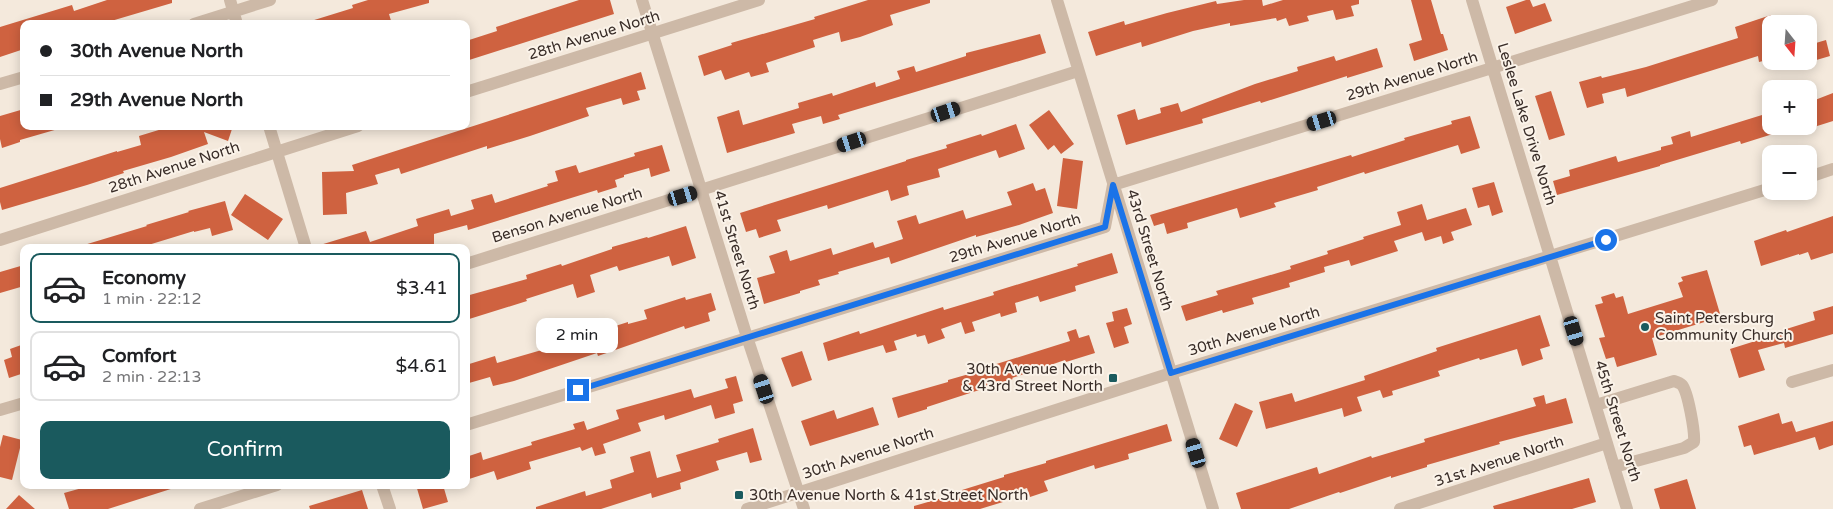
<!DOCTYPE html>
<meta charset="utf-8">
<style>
body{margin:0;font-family:"Varela Round",sans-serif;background:#f6f6f6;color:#202124;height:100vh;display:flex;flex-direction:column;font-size:19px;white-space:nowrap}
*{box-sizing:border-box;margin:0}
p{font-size:16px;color:#757577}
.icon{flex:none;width:28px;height:28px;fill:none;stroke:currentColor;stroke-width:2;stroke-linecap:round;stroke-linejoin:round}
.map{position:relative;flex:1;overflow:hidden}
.details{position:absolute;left:20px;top:244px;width:450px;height:245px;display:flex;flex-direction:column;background:#fff;border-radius:10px;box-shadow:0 2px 12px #0003}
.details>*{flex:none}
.top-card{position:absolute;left:20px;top:20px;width:450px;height:110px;border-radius:10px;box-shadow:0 2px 12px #0003;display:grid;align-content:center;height:110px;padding:0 20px;background:#fff}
.needle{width:32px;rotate:163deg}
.buttons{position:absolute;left:1762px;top:15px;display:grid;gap:10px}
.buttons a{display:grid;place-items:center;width:55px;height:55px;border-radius:10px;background:#fff;box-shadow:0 2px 12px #0003;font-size:25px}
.end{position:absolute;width:22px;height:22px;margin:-11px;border:6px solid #1a73e8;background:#fff;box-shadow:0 0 0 2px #fff}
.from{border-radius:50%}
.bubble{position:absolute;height:35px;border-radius:10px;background:#fff;box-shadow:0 2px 12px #0003;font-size:16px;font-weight:600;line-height:35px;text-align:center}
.car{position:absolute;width:15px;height:30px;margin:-15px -8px;border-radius:6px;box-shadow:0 0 4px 1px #0007;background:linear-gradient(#222 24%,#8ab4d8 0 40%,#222 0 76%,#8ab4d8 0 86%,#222 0)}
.top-card b{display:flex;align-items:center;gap:18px;height:48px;font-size:19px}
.top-card b+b{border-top:1px solid #e0e0e0}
.top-card i{width:12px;height:12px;background:#202124}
ul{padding:9px 0 0;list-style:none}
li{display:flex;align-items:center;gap:15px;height:70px;margin:0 10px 8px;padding:0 10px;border:2px solid #e0e0e0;border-radius:10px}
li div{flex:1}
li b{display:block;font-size:19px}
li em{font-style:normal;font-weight:600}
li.on{border-color:#1a5a5e}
li>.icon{width:45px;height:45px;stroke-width:1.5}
.button{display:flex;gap:10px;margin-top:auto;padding:10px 20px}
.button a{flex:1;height:58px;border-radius:10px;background:#1a5a5e;color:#fff;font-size:20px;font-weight:600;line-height:58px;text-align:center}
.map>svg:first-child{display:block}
.building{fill:#cf6240}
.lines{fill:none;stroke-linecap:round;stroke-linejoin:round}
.minor{stroke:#cdb9a7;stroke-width:12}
.route{stroke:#1a73e8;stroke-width:6}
.poi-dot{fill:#1a5a5e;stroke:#fbf3e9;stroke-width:2}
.labels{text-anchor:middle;stroke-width:4;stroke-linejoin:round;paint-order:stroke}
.street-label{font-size:15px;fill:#392d28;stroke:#fbf3e9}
.poi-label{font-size:15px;fill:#392d28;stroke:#fbf3e9;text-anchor:start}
</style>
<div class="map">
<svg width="1833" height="509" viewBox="0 0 1833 509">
<rect width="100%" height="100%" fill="#f4e9dc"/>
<!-- building -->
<path class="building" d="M107 0H172V3L101 24H24V49L0 57V27L72 5 74 11Z
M368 0H429V3L389 14 392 24H311V21L353 8 352 5Z
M579 0H610L614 14 466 61V41L497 31 496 27Z
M868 0H930V3L890 15 893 25 860 37 841 42 839 32 813 40 815 47 766 63 769 72 751 77 749 72 725 80 721 70 704 76 698 56 732 45 731 43 815 19 814 17Z
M1244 0H1262L1263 6 1283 0H1359V4L1351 6 1354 16 1336 20 1333 10 1307 16 1309 21 1289 26 1286 18 1277 21 1276 18 1230 26V23L1193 31 1142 47 1141 42 1096 56 1088 32 1124 21 1125 25 1167 13 1216 1 1217 4Z
M1411 0H1431L1441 34H1443L1448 50 1414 61 1409 44 1422 40Z
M1526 0H1530L1533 7 1545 3 1552 21 1515 34 1506 7Z
M1771 15V59L1759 62 1758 56 1627 97 1625 88 1602 94 1604 103 1587 108 1579 82 1601 76 1602 78 1646 67 1738 38 1735 27Z
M1040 34 1046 53 838 115 840 119 823 124 821 116 792 124 795 133 727 153 717 117 739 110 743 125 799 108 798 103 832 93 833 96 875 82 876 87 900 79 897 71 914 66 916 72 966 56V53Z
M1826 40 1830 56 1813 61 1809 45Z
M1377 48 1383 67 1347 78V76L1261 103 1260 101 1202 119 1203 123 1126 145 1117 115 1135 109 1138 120 1161 113 1160 108 1178 103 1181 112 1255 84 1298 71 1297 67 1334 56 1336 61Z
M641 72 646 89 637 91 640 100 623 105 621 98 586 108 589 116 530 136 487 149V146L401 174 399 168 375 175 378 184 346 193 347 214 323 215 322 172 354 171 352 165Z
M1551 91 1565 135 1549 140 1535 96Z
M1833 93V121L1814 127 1809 110 1817 108 1815 100Z
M24 109V126H58V129L20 140V142L2 148 0 139V116Z
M1049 110 1074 144 1061 154 1054 145 1048 150 1029 125Z
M1762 115 1766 126H1788L1789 129 1741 144 1740 141 1660 165V166L1557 195 1553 181 1570 176 1569 170 1616 156 1618 162 1661 150V147L1673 144 1671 137 1690 131 1691 137Z
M1470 116 1480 148 1461 154 1458 145 1365 174 1364 172 1317 187 1318 190 1274 203 1276 207 1240 218 1237 208 1187 223 1188 228 1167 234 1164 223 1154 226 1150 215 1351 155 1352 157 1405 140 1404 138 1452 124 1451 121Z
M1016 124 1025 149 999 158 996 150 938 169 940 177 907 186 909 195 891 201 888 190 828 209 827 205 777 220 781 231 759 238 756 229 746 232 740 213 906 161V160L947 148 946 145 981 134 982 136Z
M161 126H233L228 141 204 132 208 144 171 157 123 171 124 173 87 185 2 210 0 202V188L117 151V152L141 145 139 136 162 129Z
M662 145 670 171 651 177 649 168 624 175V177L615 180 617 187 598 193 597 190 468 230 467 225 434 234V246L410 248H320V245L366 231 370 242 418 226 416 219 449 209 451 216 474 209 471 200 492 194 495 203 548 186 547 184 558 181 555 171 576 165 579 173 635 156 634 153Z
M1063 158 1083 161 1077 209 1057 206Z
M1494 182 1503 212 1492 216 1489 205 1478 208 1472 188Z
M1033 183 1036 191 1045 188 1053 213 1019 225 976 237V235L891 264 889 257 838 272 839 274 818 280 820 285 800 291V293L764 304 757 278 775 273 769 256 787 250 790 261 831 248 833 255 873 242 875 248 903 239 897 221 916 215 919 224 963 210 966 219 1012 205 1007 192Z
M245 194 283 219 268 240 231 215Z
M225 201 233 230 212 236 210 228 194 232V231L145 246V248H85L84 245 147 226 146 225 189 212 188 211Z
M1422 204 1427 220 1466 208 1472 225 1451 232 1454 240 1443 244 1441 236 1425 241 1422 232 1394 241 1398 251 1351 266 1349 260 1324 267 1325 272 1289 283 1290 287 1252 298 1254 304 1223 313 1222 310 1186 321 1181 306 1218 295 1216 291 1291 269 1290 266 1328 254 1327 251 1364 239 1363 237 1401 225 1397 212Z
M1833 216V253L1811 260 1808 252 1799 255V254L1761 266 1754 241 1786 230 1787 232Z
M686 226 696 258 672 266 669 256 619 271 617 266 590 275 595 292 577 298 573 284 526 299 527 301 466 320V296L527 279 526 275 561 264 562 266 612 249V247L647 237 648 238Z
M1112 253 1118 273 1075 286 1076 291 1040 302 1038 296 1015 303 1017 312 1001 317 1000 313 972 322 975 331 965 334 961 322 941 329 945 338 928 344 925 335 917 337 916 334 894 341 897 350 886 353 883 345 828 361 823 343 859 331 860 334 943 307 944 310 994 295 993 292 1078 266 1077 264Z
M24 265V286L0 293V272Z
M1707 270 1721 317 1652 338 1657 355 1617 367 1614 357 1606 359 1599 338 1605 337 1595 305 1603 303 1601 297 1614 293 1616 298 1623 296 1628 314 1683 297 1678 283 1683 281 1681 277Z
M711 293 716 310 708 313 710 321 685 329 684 326 598 356 597 353 514 381 493 386 490 377 469 383 466 373V365L495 356 497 363 559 345 556 337 588 328 587 324 606 318 609 328 628 322V324L647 319 644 310 685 297 686 300Z
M1833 306V334L1785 348 1784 343 1758 350 1765 370 1739 378 1730 349 1781 333 1780 331 1815 320 1813 312Z
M1127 308 1132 324 1124 327 1129 343 1114 348 1106 323 1114 321 1112 312Z
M1540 315 1550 346 1540 349 1543 359 1522 366 1517 349 1480 360 1479 358 1438 371 1440 376 1392 391 1393 395 1383 398 1380 390 1357 397 1362 411 1344 417 1342 408 1266 429 1259 402 1292 393 1295 402 1365 380 1364 376 1437 351 1436 348Z
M1076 329 1079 338 1089 335 1095 353 1066 362 1065 360 1012 378 1013 379 927 407V409L898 418 892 398 948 382V380L990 368V366L1070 341 1067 332Z
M24 344V373L9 378 4 360 12 357 10 349Z
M802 351 812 380 792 387 781 358Z
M736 376 743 401 733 404 735 413 715 419 711 405 665 420 664 415 638 423 641 431 603 444 606 453 595 456 592 447 582 451 580 447 529 462 531 469 497 480 494 471 466 480V457L481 452 483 460 532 445 531 442 575 429 573 424 584 421 587 430 619 419 616 410 691 389 694 398 728 388 725 379Z
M1544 395 1546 404 1566 398 1573 423 1499 442 1500 444 1427 465V467L1391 478V476L1340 493 1339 492 1289 509H1241L1236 493 1317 467 1319 474 1371 456 1372 458 1425 442 1424 439 1536 406 1533 398Z
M1235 403 1253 411 1237 447 1219 439Z
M873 407 879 425 810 446 801 421 834 410 837 419Z
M1779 413 1782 424 1792 421 1796 432 1833 421V445L1819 450 1815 437 1754 455 1751 445 1744 447 1738 426Z
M1167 424 1172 441 1128 454 1129 459 1095 469 1094 465 1044 481 1048 491 1030 497 1027 488 1001 496 1003 502 980 509H914V506L963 492 962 490 1004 477V475L1046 463V461Z
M753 428 762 460 750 463 747 452 716 461 719 470 680 483 681 489 652 498 651 493 601 509H536V507L585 491 586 496 612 488 610 480 634 472 630 457 650 451 657 478 681 471 676 455 719 442 718 439Z
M3 435 22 440 12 480 0 477V447Z
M1589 478 1596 502 1572 509H1494L1493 506Z
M1687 479 1696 509H1660L1654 489Z
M93 485H177V487L108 509H69L64 493Z
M416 485H443L448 502 423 509Z
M362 490 368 509H310L309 506Z
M19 495 35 509H6Z"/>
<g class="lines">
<!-- minor -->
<path class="minor" d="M230 0 237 24
M642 0 747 337 804 509
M1057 0 1213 509
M1472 0 1627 509
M194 24 270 0
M0 84 24 77
M466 92 759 0
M269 126 306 248
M1809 177 1833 169
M0 240 358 126
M466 264 1078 71
M1792 382 1833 370
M1596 405 1674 381C1677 382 1680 383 1682 385 1688 392 1695 432 1694 442L1684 448 1614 467
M0 410 24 403
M466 425 1105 227 1113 185 1712 0
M382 485 390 509
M200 509 277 485
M747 509 1171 373 1771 188
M1400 509 1607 443"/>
</g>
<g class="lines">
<!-- route -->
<path class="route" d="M578 390 1105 227 1113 185 1171 373 1606 240"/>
</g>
<!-- markers -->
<g class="poi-dot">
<circle cx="1645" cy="327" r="5"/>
<rect x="1108" y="373" width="10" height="10" rx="2.5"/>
<rect x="734" y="490" width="10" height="10" rx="2.5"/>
</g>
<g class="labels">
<!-- street labels -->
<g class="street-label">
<text transform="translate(594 35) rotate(-17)" y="5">28th Avenue North</text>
<text transform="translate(1412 76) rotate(-17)" y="5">29th Avenue North</text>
<text transform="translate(1527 124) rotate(73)" y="5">Leslee Lake Drive North</text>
<text transform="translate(174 167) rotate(-18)" y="5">28th Avenue North</text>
<text transform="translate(567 215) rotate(-17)" y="5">Benson Avenue North</text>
<text transform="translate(1015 238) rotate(-17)" y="5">29th Avenue North</text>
<text transform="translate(737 250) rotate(73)" y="5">41st Street North</text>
<text transform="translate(1150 250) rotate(73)" y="5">43rd Street North</text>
<text transform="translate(1254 331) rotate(-17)" y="5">30th Avenue North</text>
<text transform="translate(1618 421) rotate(73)" y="5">45th Street North</text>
<text transform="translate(868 453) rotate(-18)" y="5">30th Avenue North</text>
<text transform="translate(1499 461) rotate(-18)" y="5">31st Avenue North</text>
</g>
<!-- poi labels -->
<g class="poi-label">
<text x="1655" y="323">Saint Petersburg<tspan x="1655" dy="17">Community Church</tspan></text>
<text x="1103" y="374" text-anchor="end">30th Avenue North<tspan x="1103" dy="17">&amp; 43rd Street North</tspan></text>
<text x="749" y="500">30th Avenue North &amp; 41st Street North</text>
</g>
</g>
</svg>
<div class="buttons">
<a><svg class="needle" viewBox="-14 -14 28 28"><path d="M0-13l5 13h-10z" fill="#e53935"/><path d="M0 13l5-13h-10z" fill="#757577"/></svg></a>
<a>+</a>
<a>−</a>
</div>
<i class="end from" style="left:1606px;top:240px"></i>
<i class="end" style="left:578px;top:390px"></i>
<div class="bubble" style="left:536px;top:318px;width:82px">2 min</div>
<i class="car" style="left:946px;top:112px;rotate:72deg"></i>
<i class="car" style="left:1322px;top:121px;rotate:253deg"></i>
<i class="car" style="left:852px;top:142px;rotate:252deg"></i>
<i class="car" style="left:683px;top:196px;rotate:73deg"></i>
<i class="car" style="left:1574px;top:331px;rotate:163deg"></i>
<i class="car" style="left:764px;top:389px;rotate:342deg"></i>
<i class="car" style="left:1196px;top:453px;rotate:343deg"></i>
<div class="top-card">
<b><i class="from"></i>30th Avenue North</b>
<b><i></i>29th Avenue North</b>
</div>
<section class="details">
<ul>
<li class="on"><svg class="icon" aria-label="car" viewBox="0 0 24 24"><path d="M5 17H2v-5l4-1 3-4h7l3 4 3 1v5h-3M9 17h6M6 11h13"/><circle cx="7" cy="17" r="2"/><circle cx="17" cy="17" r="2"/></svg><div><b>Economy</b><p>1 min · 22:12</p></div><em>$3.41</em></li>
<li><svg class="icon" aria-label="car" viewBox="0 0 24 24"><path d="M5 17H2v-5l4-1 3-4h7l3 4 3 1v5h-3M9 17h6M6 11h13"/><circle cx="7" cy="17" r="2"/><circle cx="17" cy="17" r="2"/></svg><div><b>Comfort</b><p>2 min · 22:13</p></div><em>$4.61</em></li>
</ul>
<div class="button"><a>Confirm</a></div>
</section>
</div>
